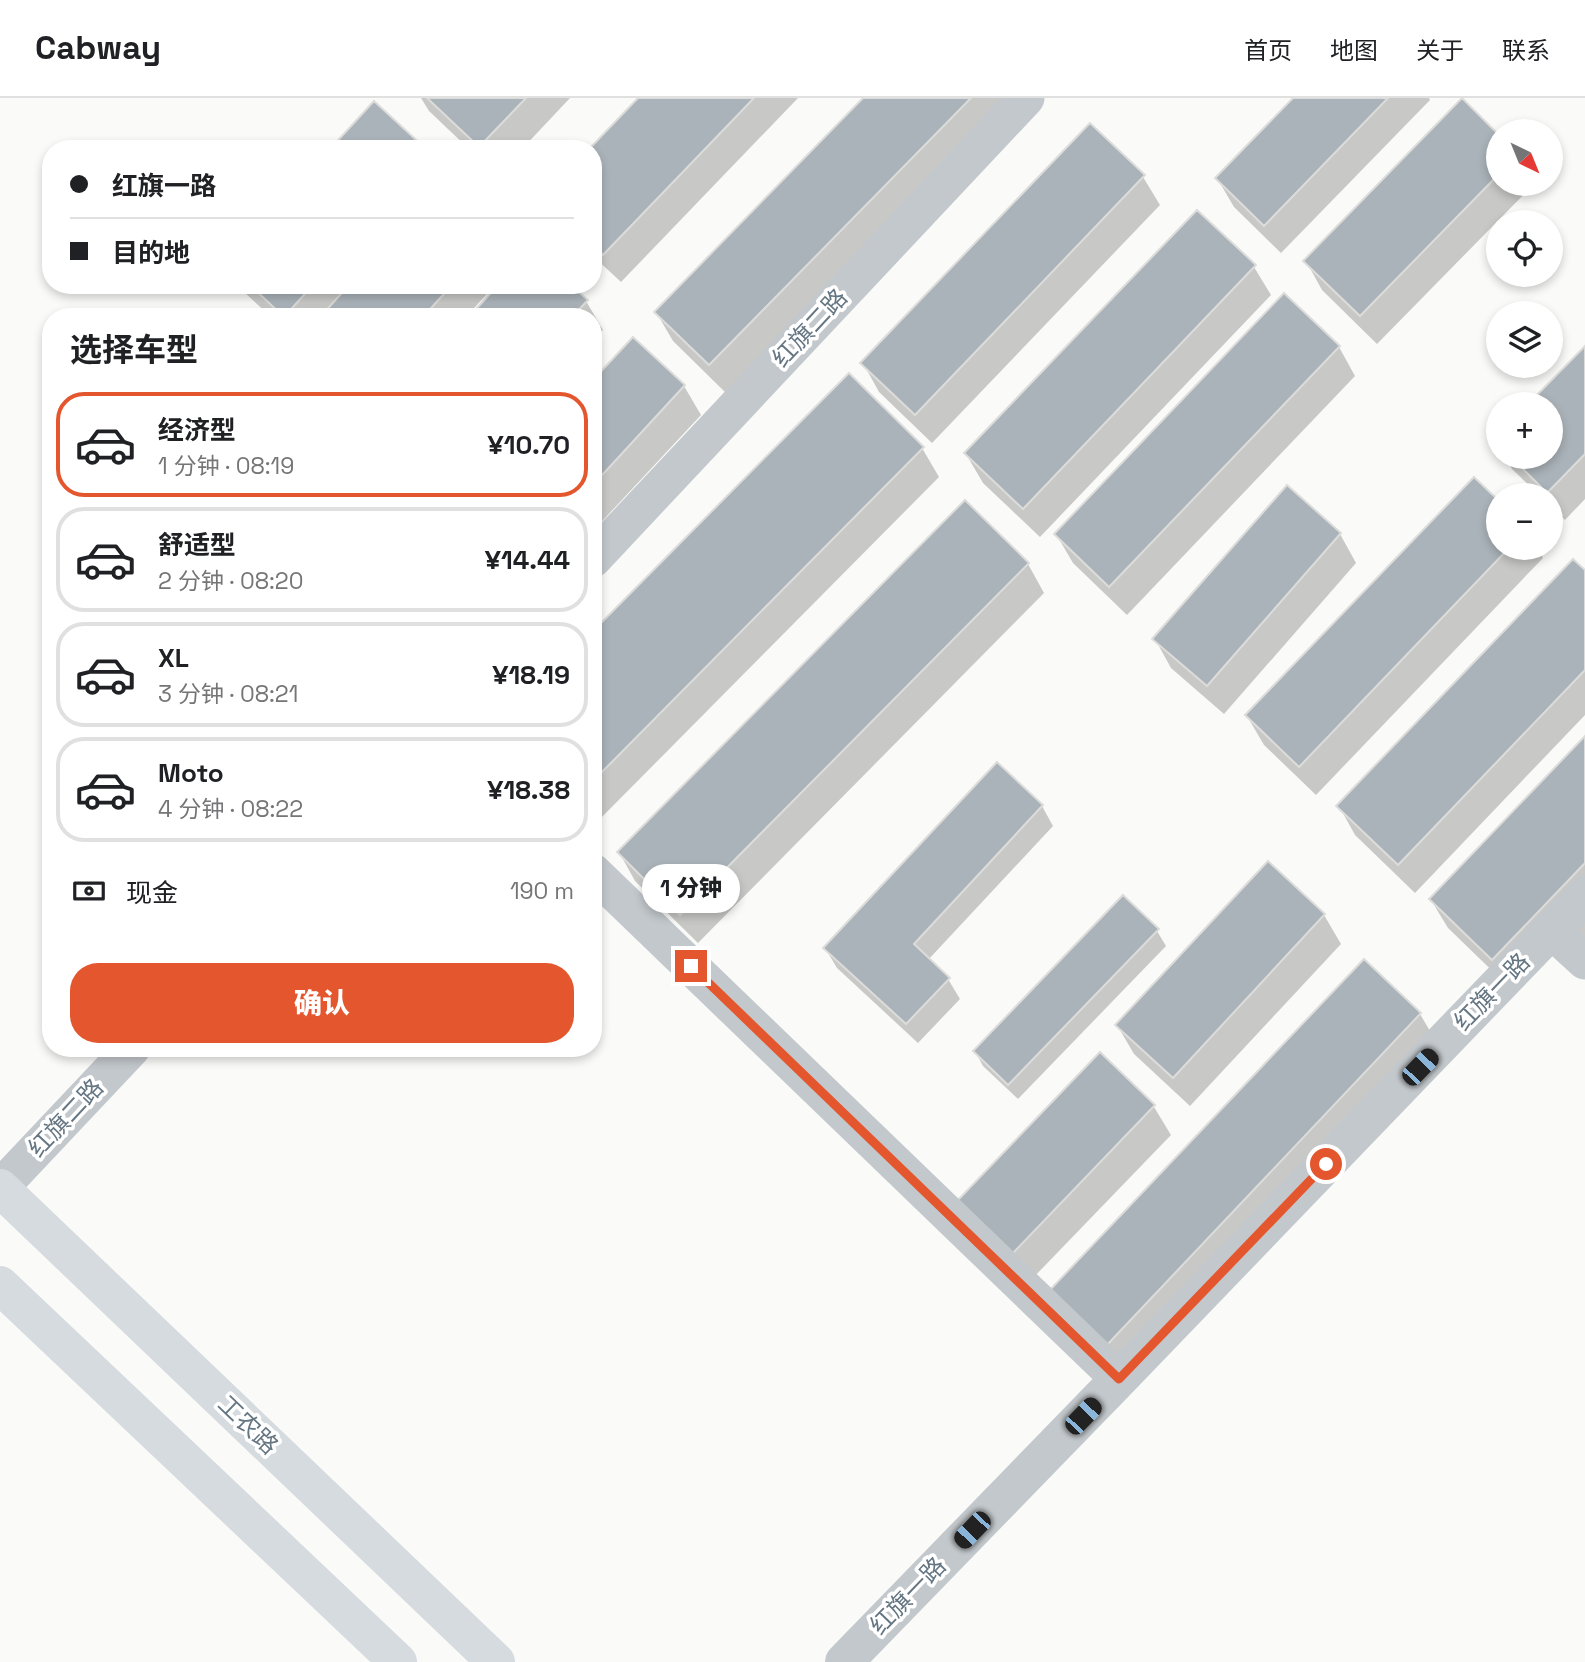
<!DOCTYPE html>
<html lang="zh">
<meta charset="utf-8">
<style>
body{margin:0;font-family:"Space Grotesk","Noto Sans SC",sans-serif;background:#f2f2f2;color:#202124;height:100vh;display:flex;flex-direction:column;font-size:26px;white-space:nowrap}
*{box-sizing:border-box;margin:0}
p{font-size:23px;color:#757577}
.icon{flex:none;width:38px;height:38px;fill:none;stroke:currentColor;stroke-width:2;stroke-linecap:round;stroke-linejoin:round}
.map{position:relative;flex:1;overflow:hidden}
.side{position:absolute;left:42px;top:210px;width:560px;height:749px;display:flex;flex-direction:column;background:#fff;border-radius:28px;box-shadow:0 4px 10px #0003}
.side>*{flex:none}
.hud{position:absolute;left:42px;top:42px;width:560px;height:154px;border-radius:28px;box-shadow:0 4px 10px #0003;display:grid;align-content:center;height:154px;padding:0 28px;background:#fff}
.needle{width:46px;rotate:137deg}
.fabs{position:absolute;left:1486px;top:21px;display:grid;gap:14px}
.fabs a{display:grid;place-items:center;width:77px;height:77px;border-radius:50%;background:#fff;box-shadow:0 4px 10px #0003;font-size:35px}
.end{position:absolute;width:32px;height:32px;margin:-16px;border:9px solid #e4572e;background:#fff;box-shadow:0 0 0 4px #fff}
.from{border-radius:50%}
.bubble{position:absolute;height:49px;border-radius:24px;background:#fff;box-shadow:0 4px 10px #0003;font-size:23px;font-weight:800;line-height:49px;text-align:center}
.car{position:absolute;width:21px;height:42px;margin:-21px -10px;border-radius:9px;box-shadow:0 0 5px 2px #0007;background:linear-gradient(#222 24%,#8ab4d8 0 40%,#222 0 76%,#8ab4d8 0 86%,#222 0)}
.hud b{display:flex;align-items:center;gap:24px;height:66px;font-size:26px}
.hud b+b{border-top:2px solid #e0e0e0}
.hud i{width:18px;height:18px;background:#202124}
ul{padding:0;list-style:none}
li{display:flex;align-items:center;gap:21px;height:105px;margin:0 14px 10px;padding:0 14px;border:4px solid #e0e0e0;border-radius:28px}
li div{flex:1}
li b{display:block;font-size:26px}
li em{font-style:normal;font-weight:800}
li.selected{border-color:#e4572e}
li>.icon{width:63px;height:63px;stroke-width:1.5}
h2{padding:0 28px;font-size:32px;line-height:84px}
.pay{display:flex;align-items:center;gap:18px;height:77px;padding:0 28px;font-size:26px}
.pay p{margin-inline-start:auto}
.cta{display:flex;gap:14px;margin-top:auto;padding:14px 28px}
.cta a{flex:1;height:80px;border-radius:28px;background:#e4572e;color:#fff;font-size:28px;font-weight:800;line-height:80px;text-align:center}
header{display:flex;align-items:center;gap:42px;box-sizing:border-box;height:98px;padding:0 35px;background:#fff;border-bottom:2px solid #e0e0e0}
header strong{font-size:33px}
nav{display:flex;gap:38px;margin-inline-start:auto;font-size:24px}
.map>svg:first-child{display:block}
.shadow{fill:#0003}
.building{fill:#aab3b9;stroke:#dcdcda;stroke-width:2}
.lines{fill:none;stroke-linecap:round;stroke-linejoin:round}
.minor{stroke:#c3c8cc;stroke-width:37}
.tertiary{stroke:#c3c8cc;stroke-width:38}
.secondary{stroke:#d6dbdf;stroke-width:38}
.route{stroke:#e4572e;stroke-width:9}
.labels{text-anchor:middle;stroke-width:7;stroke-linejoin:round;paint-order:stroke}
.street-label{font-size:24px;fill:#657683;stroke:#fff}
</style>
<header>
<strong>Cabway</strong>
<nav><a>首页</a><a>地图</a><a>关于</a><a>联系</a></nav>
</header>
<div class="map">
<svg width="1585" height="1564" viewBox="0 0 1585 1564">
<rect width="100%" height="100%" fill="#fafaf8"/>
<!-- shadow -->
<path class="shadow" d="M421 0H570L522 51H469L429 13Z
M640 0H798L621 184 593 158V51Z
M866 0H1000L1006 10 726 295 673 243 656 214Z
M1295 0H1429L1430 2 1281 155 1234 109 1217 80Z
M1498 38V86H1534L1377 246 1322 192 1306 163Z
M1143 79 1160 107 932 345 879 294 863 265Z
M1254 169 1271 197 1040 439 983 385 966 356Z
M240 187H495L466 219H271L244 194Z
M586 203 603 232 593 243V219H472Z
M198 213 205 219H192Z
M1339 249 1355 278 1127 517 1073 465 1056 436Z
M1585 251V401L1565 422 1550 408V397H1539L1512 371 1505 359H1550V306H1531Z
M593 284 684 288 701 317 593 433Z
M922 350 939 379 593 728V535Z
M51 372V386L46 377Z
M1498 404V450H1537L1543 460 1316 697 1264 647 1247 618Z
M1340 436 1356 465 1224 616 1171 570 1155 541Z
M1028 466 1044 495 698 845 635 783 619 754Z
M1585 474V617L1415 795 1355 737 1339 708Z
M1585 640V875L1557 840 1510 890 1448 830 1431 802Z
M1042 708 1053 728 928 862 948 881 960 901 918 945 837 870 825 850Z
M1268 766 1324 817 1341 846 1190 1008 1134 956 1117 927Z
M1157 833 1166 848 1018 1001 983 968 975 953Z
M1364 863 1420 916 1437 945 1123 1276 1066 1223Z
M1100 957 1154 1009 1171 1037 1031 1182 977 1131Z"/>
<!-- building -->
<path class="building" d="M427 0H526L479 49Z
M638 0H754L603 157 593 147V51H589Z
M863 0H971L709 267 654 214Z
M1293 0H1388L1264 128 1215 80Z
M1462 0 1498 36V77L1360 218 1303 163Z
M374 3 426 51H330Z
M1090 25 1145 77 915 317 860 265Z
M1197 112 1256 167 1023 411 964 355Z
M250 187H313L284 219Z
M349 187H452L423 219H320Z
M498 187H571L588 202 572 219H469Z
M1284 195 1340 248 1109 489 1054 436Z
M633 239 685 287 593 387V282Z
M1585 248V356L1547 395 1511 359H1550V306H1528Z
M849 275 924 349 593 683V533Z
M1474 379 1498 402V450H1509L1299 669 1245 617Z
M1287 387 1341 435 1207 588 1152 541Z
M965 402 1029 465 680 817 617 754Z
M1573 461 1585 472V572L1398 767 1336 708Z
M1585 638V765L1492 862 1429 801Z
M997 664 1043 707 914 846 950 880 906 926 823 850Z
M1268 763 1325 816 1173 980 1115 927Z
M1123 797 1159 831 1008 987 973 953Z
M1364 861 1421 915 1105 1249 1048 1194Z
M1100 954 1155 1007 1013 1155 958 1102Z"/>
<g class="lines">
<!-- minor -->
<path class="minor" d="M593 461 1026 0
M593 774 1119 1281
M1551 832 1585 863
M0 1090 132 950"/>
<!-- tertiary -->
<path class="tertiary" d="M844 1564 1119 1281 1585 797"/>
<!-- secondary -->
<path class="secondary" d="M0 1090 496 1564
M0 1187 398 1564"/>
</g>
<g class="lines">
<!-- route -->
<path class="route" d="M691 868 1119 1281 1326 1066"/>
</g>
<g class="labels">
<!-- street labels -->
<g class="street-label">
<text transform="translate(810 230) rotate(-47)" y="8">红旗二路</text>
<text transform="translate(1492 894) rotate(-46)" y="8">红旗一路</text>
<text transform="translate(66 1020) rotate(-47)" y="8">红旗二路</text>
<text transform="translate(248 1327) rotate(44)" y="8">工农路</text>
<text transform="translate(908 1498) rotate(-46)" y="8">红旗一路</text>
</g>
</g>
</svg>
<div class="fabs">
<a><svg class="needle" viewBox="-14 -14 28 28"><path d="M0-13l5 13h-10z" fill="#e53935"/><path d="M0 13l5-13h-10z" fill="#757577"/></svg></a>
<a><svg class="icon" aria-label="locate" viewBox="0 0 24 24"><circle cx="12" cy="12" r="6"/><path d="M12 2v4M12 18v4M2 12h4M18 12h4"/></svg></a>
<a><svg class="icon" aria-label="layers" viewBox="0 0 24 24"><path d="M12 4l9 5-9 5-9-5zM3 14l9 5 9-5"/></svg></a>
<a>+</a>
<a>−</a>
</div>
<i class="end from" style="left:1326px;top:1066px"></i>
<i class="end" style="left:691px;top:868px"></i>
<div class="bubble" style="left:642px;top:766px;width:98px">1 分钟</div>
<i class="car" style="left:1420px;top:969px;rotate:44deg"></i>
<i class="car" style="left:1083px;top:1318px;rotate:44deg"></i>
<i class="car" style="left:972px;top:1432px;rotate:224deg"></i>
<div class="hud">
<b><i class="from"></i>红旗一路</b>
<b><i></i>目的地</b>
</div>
<section class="side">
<h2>选择车型</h2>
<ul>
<li class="selected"><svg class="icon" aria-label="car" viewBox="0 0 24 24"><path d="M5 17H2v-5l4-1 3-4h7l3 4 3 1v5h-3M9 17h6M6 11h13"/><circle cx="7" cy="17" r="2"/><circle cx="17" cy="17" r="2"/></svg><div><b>经济型</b><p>1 分钟 · 08:19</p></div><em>¥10.70</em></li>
<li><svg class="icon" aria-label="car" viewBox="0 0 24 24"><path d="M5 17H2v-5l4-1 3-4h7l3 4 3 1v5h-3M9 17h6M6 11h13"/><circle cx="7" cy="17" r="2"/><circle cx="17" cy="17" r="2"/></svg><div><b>舒适型</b><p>2 分钟 · 08:20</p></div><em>¥14.44</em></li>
<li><svg class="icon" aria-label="car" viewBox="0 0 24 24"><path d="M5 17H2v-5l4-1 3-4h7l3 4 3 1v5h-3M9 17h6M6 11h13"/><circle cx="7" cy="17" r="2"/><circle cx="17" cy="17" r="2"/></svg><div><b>XL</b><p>3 分钟 · 08:21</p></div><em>¥18.19</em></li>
<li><svg class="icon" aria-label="car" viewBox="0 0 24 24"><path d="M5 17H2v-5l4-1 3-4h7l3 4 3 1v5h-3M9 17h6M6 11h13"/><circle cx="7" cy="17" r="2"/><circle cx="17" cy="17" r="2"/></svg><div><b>Moto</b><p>4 分钟 · 08:22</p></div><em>¥18.38</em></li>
</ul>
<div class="pay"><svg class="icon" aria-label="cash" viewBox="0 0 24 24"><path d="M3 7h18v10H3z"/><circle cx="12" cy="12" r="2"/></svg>现金<p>190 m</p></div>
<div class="cta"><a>确认</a></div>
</section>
</div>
